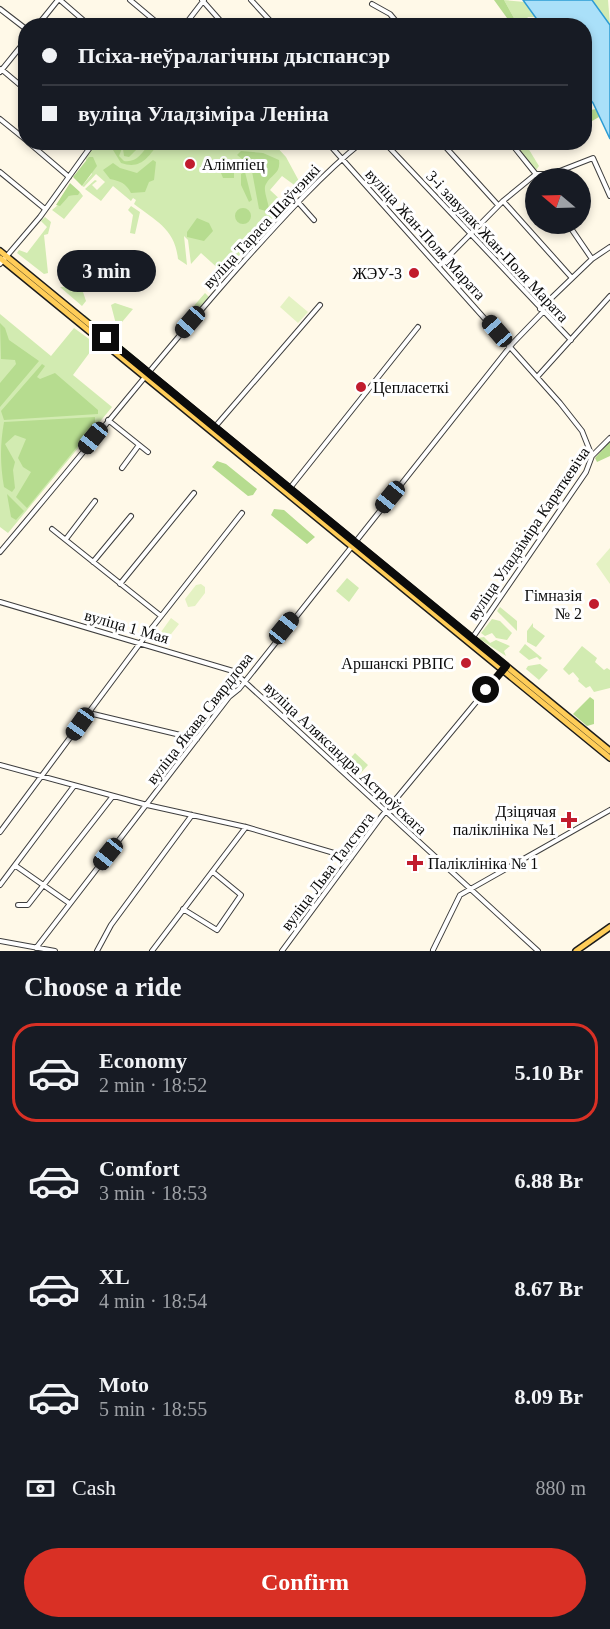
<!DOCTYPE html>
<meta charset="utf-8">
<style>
body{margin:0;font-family:"Times New Roman",serif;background:#20242c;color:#f1f3f6;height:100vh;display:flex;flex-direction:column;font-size:22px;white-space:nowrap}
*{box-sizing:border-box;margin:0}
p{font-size:20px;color:#9ea1a6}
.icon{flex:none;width:33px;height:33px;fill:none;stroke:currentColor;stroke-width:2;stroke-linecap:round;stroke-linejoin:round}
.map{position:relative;height:951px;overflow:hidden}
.sheet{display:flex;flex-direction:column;background:#171b24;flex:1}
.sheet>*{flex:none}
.banner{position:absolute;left:18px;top:18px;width:574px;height:132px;border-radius:24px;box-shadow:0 3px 9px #0003;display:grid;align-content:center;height:132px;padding:0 24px;background:#171b24}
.needle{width:39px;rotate:289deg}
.controls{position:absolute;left:525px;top:168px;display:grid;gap:12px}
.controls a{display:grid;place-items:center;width:66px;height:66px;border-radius:50%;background:#171b24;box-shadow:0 3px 9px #0003;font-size:30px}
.end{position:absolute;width:27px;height:27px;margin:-14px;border:8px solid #0b0b0b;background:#fff;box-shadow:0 0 0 3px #fff}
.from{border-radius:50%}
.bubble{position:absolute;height:42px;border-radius:21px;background:#171b24;box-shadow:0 3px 9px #0003;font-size:20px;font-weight:700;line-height:42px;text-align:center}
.car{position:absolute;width:18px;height:36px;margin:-18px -9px;border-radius:8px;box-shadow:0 0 4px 2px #0007;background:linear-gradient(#222 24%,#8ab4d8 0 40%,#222 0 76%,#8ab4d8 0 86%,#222 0)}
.banner b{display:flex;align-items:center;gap:21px;height:57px;font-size:22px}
.banner b+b{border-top:2px solid #363941}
.banner i{width:15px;height:15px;background:#f1f3f6}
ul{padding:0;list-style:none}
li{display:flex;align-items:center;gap:18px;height:99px;margin:0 12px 9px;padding:0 12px;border:3px solid transparent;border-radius:24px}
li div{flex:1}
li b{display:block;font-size:22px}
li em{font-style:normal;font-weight:700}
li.active{border-color:#d93025}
li>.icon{width:54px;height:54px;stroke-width:1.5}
h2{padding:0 24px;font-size:27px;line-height:72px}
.pay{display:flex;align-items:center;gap:15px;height:66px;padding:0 24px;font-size:22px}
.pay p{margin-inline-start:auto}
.action{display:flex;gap:12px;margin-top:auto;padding:12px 24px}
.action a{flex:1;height:69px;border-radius:36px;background:#d93025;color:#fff;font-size:24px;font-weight:700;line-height:69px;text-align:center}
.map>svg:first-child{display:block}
.green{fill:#d2ebb1}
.forest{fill:#b6dc8f}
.pitch{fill:#e4f2c3}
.water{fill:#aae0f9;stroke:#2d9cd4;stroke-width:1.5}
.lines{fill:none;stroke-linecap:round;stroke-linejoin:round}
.minor-casing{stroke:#3e3e3e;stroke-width:6}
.major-casing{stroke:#1c1c1c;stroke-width:8}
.minor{stroke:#fff;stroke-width:4}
.major{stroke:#ffcd58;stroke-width:5}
.route{stroke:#0b0b0b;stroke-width:8}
.poi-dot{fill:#c11c2e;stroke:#fff;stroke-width:2}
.labels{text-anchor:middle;stroke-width:6;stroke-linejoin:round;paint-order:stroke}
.poi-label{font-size:16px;fill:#0b0b0b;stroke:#fff;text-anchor:end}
.street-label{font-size:16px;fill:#0b0b0b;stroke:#fff}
</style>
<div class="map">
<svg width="610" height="951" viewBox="0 0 610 951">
<rect width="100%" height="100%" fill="#fff9e8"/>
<!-- green -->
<path class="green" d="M504 0 525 2 535 17H528L525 21 529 25H512L514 18Z
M592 0H608L610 25 609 24Z
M97 142 273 143 286 157 300 183 297 187 282 176 270 190 285 204 214 284 221 271 201 253 191 264 188 240 184 236 187 265 178 259C175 229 156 221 134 204L136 200 133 198 131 201 113 186 101 201 85 189 95 180 97 181 92 185 97 190 105 182 96 174 84 187 82 186 92 174 85 158Z
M529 143 541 144 528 148 539 166 536 170 519 150Z
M80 192 83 196 64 219 52 210 69 196 77 195Z
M131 206 140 212 135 234 130 233 133 215 128 210Z
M45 217 51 222 48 234 44 235 48 273 44 274 17 253 19 250 27 253 47 227 41 221Z
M81 286 86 301 82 306 60 287Z
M205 293 209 297 191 319 186 315Z
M115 303 133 309 117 328 111 305Z
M0 314 51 356 74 328 96 344 73 375 112 407 8 533 0 527Z
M85 315 143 363 142 365 83 317Z
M347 578 359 588 349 602 336 591Z
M500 607 517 621V631L497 611Z
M492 619 500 621 512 633 507 640 496 638 492 633 485 636 481 633Z
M533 623V627L545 636 536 647 527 642V631Z
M484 637 490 643 496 640 510 646 504 651 506 656 478 638Z
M525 644 542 658 540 660 537 657 529 660 519 652Z
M582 646 597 658 595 662 604 670 607 668 610 670V688L594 692 590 686 586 688 578 681 579 679 573 672 569 675 563 669Z
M540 664 548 670 539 680 526 669 528 666Z
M355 753 368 765 359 775 346 763Z"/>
<!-- forest -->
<path class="forest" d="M494 0H504L514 18 512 25H499L507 18Z
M596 109 599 117 585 125V111Z
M128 142H143V143L129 157 124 156 123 149Z
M117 143H124L119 156 124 161C136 163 143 153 149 143H159C148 157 141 170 121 163L113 150Z
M241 151 263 153 279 160C281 174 271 174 266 184 262 190 270 205 269 212L259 209 251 166 237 155Z
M89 157H93L97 166 82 186 73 177Z
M153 160 156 162 154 180 149 182 145 192 131 193C126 183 120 181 110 179L103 170 113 163 120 168 137 173Z
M222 161H229L234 168V178H223L219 168Z
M245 172 252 200 249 202 241 185V174Z
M70 183 80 192 78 195 69 196 60 206 56 205Z
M235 216a8 8 0 1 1 16 0a8 8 0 1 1-16 0Z
M197 218 209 223 213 231 204 241 187 237V232Z
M0 323 5 328 9 340 39 361 0 407V383L16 364 15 360 1 359Z
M42 364 45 366 37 377 40 379 55 373 98 410V414L4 420 1 411Z
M95 417V425L27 508 16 497 31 472 23 467 18 458 26 439 15 435 5 444 15 462 13 470 15 488 12 492 4 487C0 464 0 444 4 422Z
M610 441V456L597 462 595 458Z
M217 461 226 464 257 489 253 495 248 496 212 467Z
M7 494 24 511 16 520 11 517Z
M274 509 284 510 315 537 307 544 271 515Z
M590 697 594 700V724L587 726 573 714Z"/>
<!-- pitch -->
<path class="pitch" d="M289 296 308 312 298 323 280 307Z
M610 548V584L596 564Z
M201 584 205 587V593L195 606 188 607 185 599 196 585Z
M171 618 179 624 168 638 161 632Z"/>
<!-- water -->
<path class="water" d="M523 0H592L610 25V139L593 103 585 93V26L541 25Z"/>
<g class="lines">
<defs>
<path id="minor" d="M60 0 90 26
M130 0 161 26
M202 0 225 26
M251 0 275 26
M372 4 390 14 400 26
M0 9 26 29
M37 26 58 0
M184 26 204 0
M1 69 26 90
M0 72 26 40
M0 119 26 140
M28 142 69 177
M327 142 560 403 582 431 592 456
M384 142 571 340
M441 142 498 205
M510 142 539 178
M0 172 45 209
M503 201 572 278
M298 202 314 220
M568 224 592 259
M0 264 40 217 94 142
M439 266 503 201 536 174H552L593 158 610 196
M540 309 592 259 610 247
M538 376 610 296
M108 420 148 452
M214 428 320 305
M122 468 139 445
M290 488 418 327
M52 529 161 616
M66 539 95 501
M0 552C82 456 159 356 243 262 281 220 318 178 362 142
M93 562 131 516
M120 584 194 493
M0 602 233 671 538 951
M471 640 586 472 592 456 610 438
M89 713 197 739
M0 765 147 805 246 827 351 858
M0 832 144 638 242 513
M16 866 69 903
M0 885 74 786
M18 905H28L113 796
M183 909 217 930 241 895 213 872
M0 941 55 951
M36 948 229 697 239 689 513 343 543 312
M433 950 460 895 610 810
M97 951 111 925 192 815
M152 951 246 827
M282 951 381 817 506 666"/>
<path id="major" d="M0 251 610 751
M0 258 610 758
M576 951 610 927"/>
</defs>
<!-- minor casing -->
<use href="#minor" class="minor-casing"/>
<!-- major casing -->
<use href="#major" class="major-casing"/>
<!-- minor -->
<use href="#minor" class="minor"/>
<!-- major -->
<use href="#major" class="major"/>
</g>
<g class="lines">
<!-- route -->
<path class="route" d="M106 338 506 666 486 690"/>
</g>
<!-- markers -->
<g class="poi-dot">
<circle cx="190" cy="164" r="6"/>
<circle cx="414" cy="273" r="6"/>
<circle cx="361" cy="387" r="6"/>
<circle cx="594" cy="604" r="6"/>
<circle cx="466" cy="663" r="6"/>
<path d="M566 811h6v6h6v6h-6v6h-6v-6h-6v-6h6z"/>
<path d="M412 854h6v6h6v6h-6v6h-6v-6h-6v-6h6z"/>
</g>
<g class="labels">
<!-- poi labels -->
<g class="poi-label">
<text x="202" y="170" text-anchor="start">Алімпіец</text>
<text x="402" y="279">ЖЭУ-3</text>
<text x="373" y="393" text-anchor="start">Цепласеткі</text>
<text x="582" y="601">Гімназія<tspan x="582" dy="18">№ 2</tspan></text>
<text x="454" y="669">Аршанскі РВПС</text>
<text x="556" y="817">Дзіцячая<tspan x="556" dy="18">паліклініка №1</tspan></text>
<text x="428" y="869" text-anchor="start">Паліклініка № 1</text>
</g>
<!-- street labels -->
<g class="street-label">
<text transform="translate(261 226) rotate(-47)" y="6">вуліца Тараса Шаўчэнкі</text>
<text transform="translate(426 234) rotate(48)" y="6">вуліца Жан-Поля Марата</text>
<text transform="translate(498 246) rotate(47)" y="6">3-і завулак Жан-Поля Марата</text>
<text transform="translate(528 533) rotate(-56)" y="6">вуліца Уладзіміра Караткевіча</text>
<text transform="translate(127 626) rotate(16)" y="6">вуліца 1 Мая</text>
<text transform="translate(199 718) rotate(-52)" y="6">вуліца Якава Свярдлова</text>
<text transform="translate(346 758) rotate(43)" y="6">вуліца Аляксандра Астроўскага</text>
<text transform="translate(327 871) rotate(-53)" y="6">вуліца Льва Талстога</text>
</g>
</g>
</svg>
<div class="controls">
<a><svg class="needle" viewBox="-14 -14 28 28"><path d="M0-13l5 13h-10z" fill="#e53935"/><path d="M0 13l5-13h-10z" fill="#9ea1a6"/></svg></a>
</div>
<i class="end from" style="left:486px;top:690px"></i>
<i class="end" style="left:106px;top:338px"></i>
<div class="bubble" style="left:57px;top:250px;width:99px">3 min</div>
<i class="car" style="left:190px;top:322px;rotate:221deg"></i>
<i class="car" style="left:497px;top:331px;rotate:319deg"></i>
<i class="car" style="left:93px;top:438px;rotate:219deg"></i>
<i class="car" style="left:390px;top:497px;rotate:219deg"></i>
<i class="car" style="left:284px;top:628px;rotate:39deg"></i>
<i class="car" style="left:80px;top:724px;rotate:215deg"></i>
<i class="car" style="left:108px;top:854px;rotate:219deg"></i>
<div class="banner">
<b><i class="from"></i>Псіха-неўралагічны дыспансэр</b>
<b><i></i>вуліца Уладзіміра Леніна</b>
</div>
</div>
<section class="sheet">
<h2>Choose a ride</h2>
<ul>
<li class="active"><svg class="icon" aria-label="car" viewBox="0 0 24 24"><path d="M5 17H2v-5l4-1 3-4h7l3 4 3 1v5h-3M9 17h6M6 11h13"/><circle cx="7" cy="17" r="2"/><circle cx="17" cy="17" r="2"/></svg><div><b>Economy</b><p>2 min · 18:52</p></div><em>5.10 Br</em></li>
<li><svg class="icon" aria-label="car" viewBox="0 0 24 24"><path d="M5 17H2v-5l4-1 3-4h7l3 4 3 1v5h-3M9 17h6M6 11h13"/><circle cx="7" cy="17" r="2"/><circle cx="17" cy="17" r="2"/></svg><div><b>Comfort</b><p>3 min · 18:53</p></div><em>6.88 Br</em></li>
<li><svg class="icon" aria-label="car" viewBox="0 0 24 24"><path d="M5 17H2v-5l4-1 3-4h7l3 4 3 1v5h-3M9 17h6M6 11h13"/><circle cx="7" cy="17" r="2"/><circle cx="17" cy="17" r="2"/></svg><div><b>XL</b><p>4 min · 18:54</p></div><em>8.67 Br</em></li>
<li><svg class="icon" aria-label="car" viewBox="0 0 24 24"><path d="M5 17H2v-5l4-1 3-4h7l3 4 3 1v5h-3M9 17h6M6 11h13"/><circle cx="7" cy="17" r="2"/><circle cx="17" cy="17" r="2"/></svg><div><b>Moto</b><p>5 min · 18:55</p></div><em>8.09 Br</em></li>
</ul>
<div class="pay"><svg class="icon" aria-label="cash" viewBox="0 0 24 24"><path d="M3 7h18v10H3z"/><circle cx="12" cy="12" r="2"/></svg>Cash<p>880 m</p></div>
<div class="action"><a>Confirm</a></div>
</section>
